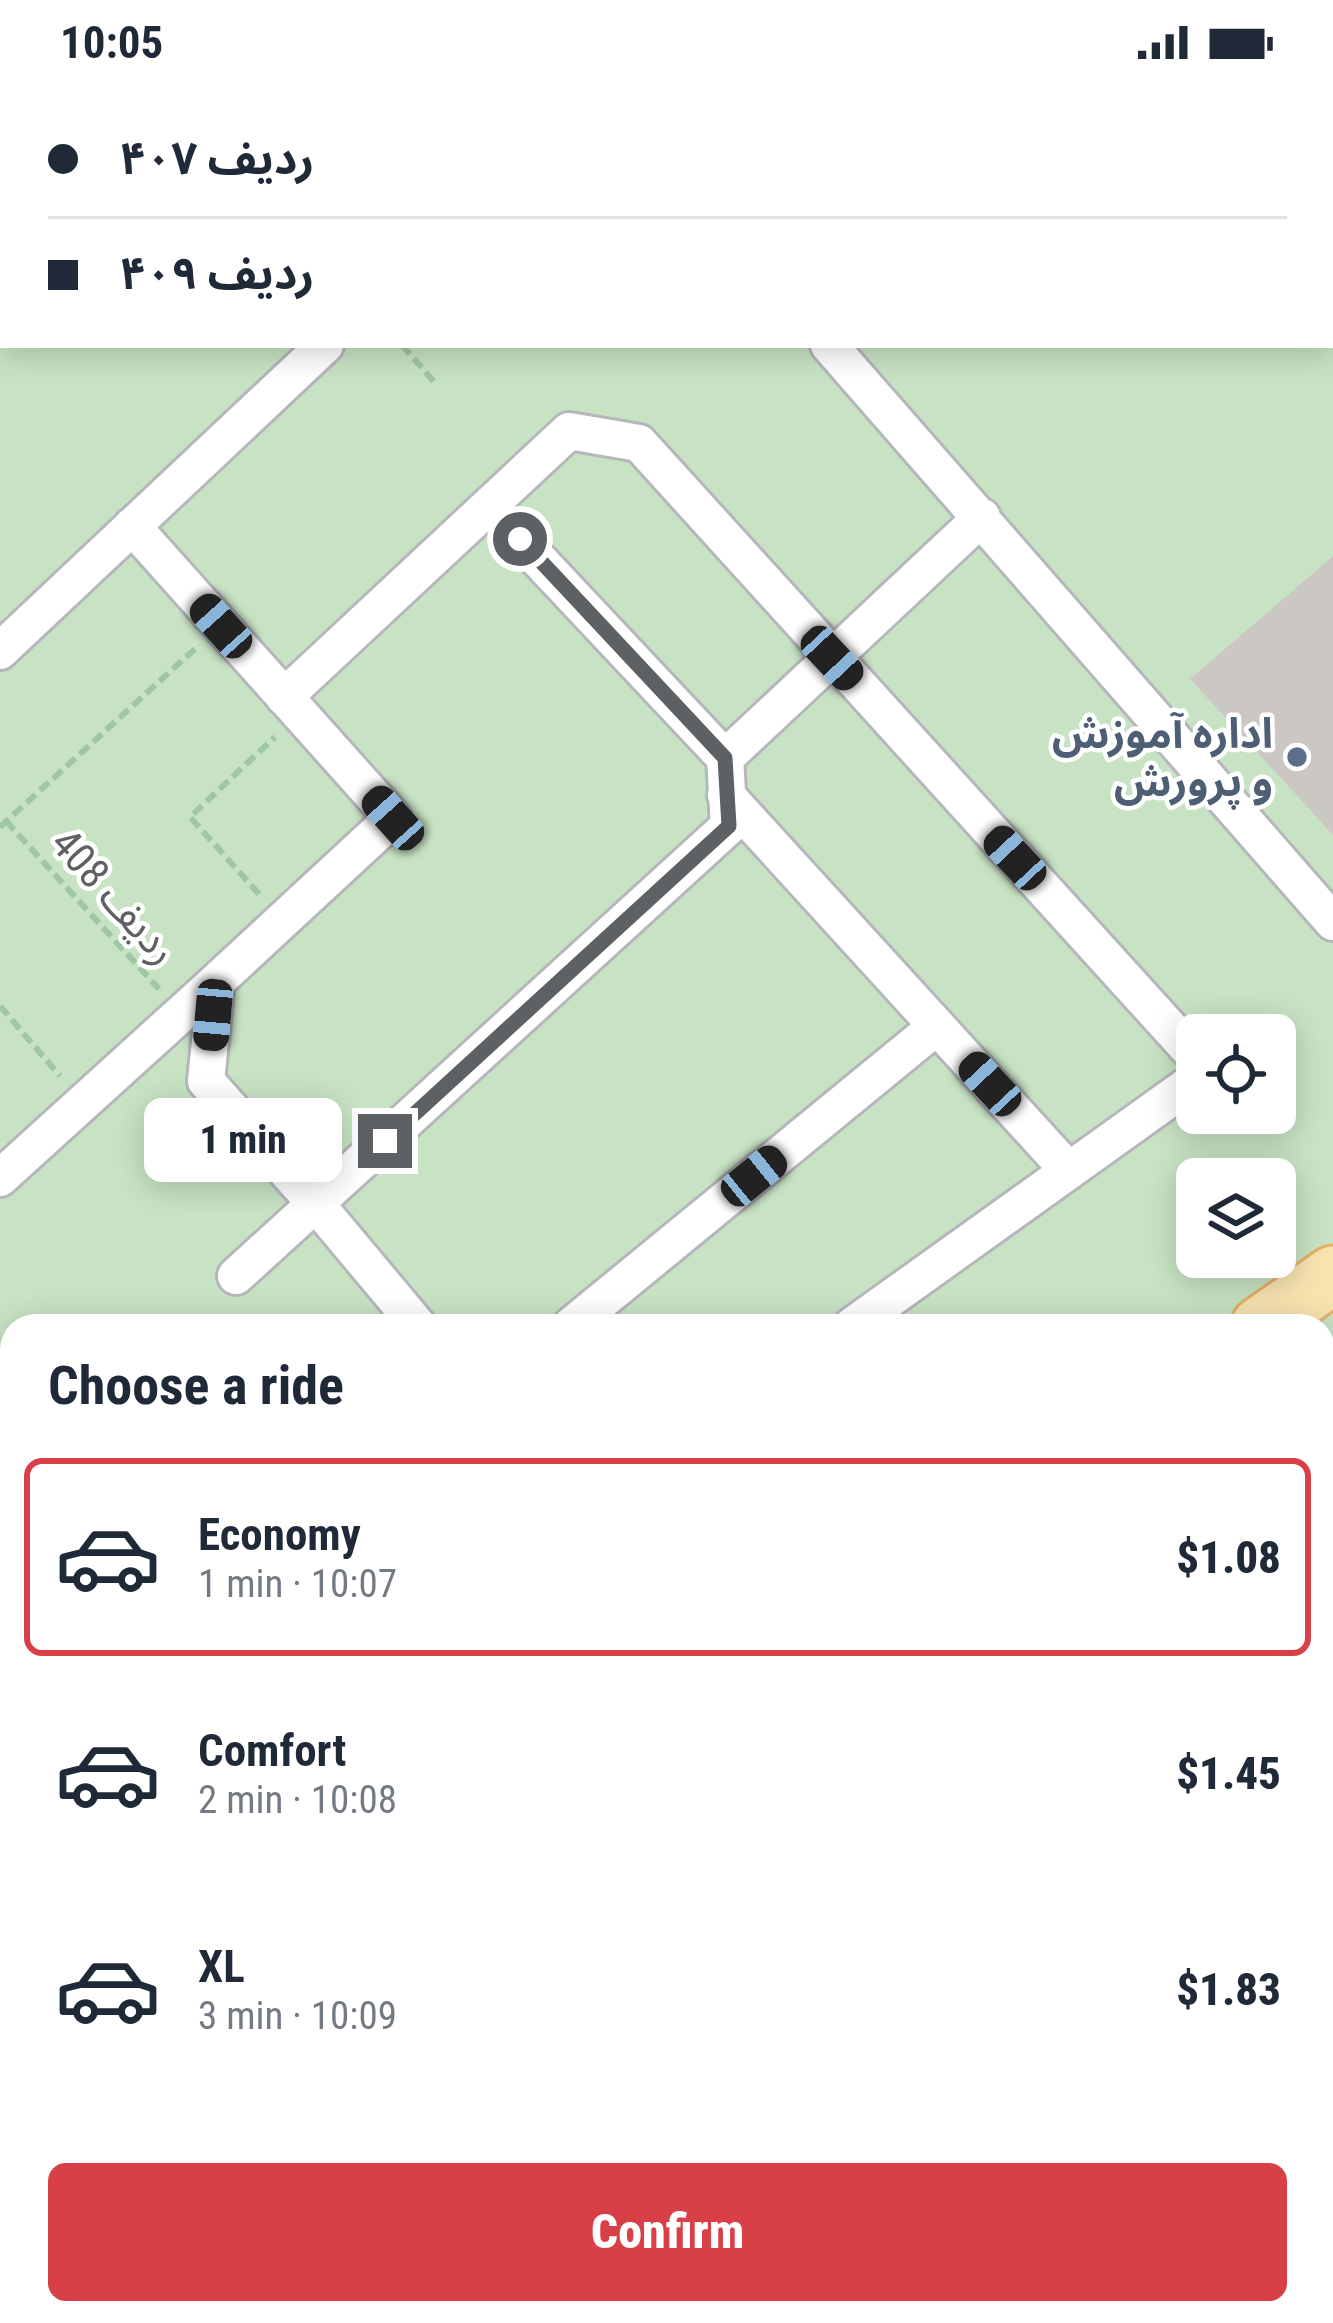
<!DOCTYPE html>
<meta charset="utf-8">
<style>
body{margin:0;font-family:"Roboto Condensed","Noto Sans Arabic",sans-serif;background:#f2f2f3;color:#1f2937;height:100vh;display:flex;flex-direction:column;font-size:45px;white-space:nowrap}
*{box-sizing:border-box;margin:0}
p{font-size:39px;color:#747a83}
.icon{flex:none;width:66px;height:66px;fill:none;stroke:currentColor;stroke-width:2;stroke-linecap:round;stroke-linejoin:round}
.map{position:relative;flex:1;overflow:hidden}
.side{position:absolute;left:0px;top:1230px;width:1335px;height:1011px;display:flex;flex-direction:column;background:#fff;border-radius:36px 36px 0 0;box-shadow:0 6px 30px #0003}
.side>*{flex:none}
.guide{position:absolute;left:0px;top:0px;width:1335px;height:264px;box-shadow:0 6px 30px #0003;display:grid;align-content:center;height:264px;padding:0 48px;background:#fff}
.fabs{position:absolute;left:1176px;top:930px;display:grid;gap:24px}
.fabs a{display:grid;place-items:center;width:120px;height:120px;border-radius:18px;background:#fff;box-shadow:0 6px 30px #0003;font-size:60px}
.end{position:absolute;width:54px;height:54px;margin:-27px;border:15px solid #5d6164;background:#fff;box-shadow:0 0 0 6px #fff}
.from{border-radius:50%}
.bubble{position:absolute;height:84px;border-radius:18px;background:#fff;box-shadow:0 6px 30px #0003;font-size:39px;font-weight:800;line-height:84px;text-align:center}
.car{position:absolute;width:36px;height:72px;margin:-36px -18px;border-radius:15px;box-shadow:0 0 9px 3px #0007;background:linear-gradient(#222 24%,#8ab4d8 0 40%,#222 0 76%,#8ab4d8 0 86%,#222 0)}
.guide b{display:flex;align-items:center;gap:42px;height:114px;font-size:45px}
.guide b+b{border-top:3px solid #e0e1e3}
.guide i{width:30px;height:30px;background:#1f2937}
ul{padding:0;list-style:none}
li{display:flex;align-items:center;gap:36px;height:198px;margin:0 24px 18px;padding:0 24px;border:6px solid transparent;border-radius:18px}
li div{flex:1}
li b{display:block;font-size:45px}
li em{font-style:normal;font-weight:800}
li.selected{border-color:#d93f47}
li>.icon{width:108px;height:108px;stroke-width:1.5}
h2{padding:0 48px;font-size:54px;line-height:144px}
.primary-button{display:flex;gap:24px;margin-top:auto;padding:24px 48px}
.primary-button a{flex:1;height:138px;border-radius:18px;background:#d93f47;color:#fff;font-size:48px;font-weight:800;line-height:138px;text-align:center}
.status{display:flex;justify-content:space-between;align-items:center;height:84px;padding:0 60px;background:#fff;direction:ltr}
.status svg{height:33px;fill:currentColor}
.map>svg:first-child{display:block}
.green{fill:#c8e3c4;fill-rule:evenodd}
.water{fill:#abe0f7}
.building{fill:#cbc8c4}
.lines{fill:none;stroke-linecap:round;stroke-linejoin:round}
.minor-casing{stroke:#b5b7ba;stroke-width:42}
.primary-casing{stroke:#e5b167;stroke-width:63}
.path{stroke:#9fc6a5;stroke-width:6;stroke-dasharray:12 6;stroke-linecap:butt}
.minor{stroke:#fff;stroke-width:36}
.primary{stroke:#f8e3b0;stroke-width:57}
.route{stroke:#5d6164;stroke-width:15}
.service-dot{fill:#5c6f8a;stroke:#fff;stroke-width:4.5}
.labels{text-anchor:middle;stroke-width:9;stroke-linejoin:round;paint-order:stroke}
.service-label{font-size:42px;font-weight:bold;fill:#4e5e75;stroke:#fff;text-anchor:end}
.street-label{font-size:42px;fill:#5d6164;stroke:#fff}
</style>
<div class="status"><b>10:05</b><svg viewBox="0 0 49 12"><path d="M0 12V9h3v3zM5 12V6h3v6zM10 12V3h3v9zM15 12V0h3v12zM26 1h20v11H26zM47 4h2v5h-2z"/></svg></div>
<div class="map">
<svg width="1333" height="2239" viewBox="0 0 1333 2239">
<rect width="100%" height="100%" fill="#eeebe5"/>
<!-- green -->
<path class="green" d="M0 0H1333V2239H0ZM3 3H1332V261H3ZM1197 951H1275V1029H1197ZM1197 1095H1275V1173H1197ZM12 1242H1323V2229H12Z"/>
<!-- water -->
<path class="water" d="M1333 1492V2062L1323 2070V1499Z
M1121 2229 1108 2239H437L432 2230Z"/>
<!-- building -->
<path class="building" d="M1333 472V751L1190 595Z"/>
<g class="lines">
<defs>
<path id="minor" d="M14 0 17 3
M258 3 260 0
M601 3 604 0
M0 238 3 236
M829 261 1333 838
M490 424 725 674
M132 442 393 734 216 898 206 997 316 1120 418 1242
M0 567 325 261
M284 613 569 347 639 359 1197 974
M725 674 982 433
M726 711 1069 1087
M0 1094 216 898
M236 1192 729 742 725 674
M571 1242 937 942
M852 1242 1197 995
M0 1334 12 1346
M0 1669 12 1681
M0 1904 12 1893
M1317 2239 1333 2225"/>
<path id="primary" d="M1260 1242 1333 1191
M1323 1302 1333 1295
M0 2198 12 2187
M81 2239 92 2229"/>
</defs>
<!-- minor casing -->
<use href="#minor" class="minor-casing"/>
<!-- primary casing -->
<use href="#primary" class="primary-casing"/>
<!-- path -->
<path class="path" d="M402 261 436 300
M6 737 159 905
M0 743 197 563
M259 810 190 733 275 653
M0 922 60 992"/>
<!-- minor -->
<use href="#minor" class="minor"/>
<!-- primary -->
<use href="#primary" class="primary"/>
</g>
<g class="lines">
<!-- route -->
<path class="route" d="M385 1057 729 742 725 674 520 455"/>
</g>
<!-- markers -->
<circle class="service-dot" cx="1297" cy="673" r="12"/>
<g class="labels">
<!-- service labels -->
<g class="service-label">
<text x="1273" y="664">اداره آموزش<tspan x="1273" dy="48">و پرورش</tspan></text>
</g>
<!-- street labels -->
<g class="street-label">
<text transform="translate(115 812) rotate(48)" y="15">ردیف 408</text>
</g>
</g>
</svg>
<div class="fabs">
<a><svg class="icon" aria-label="locate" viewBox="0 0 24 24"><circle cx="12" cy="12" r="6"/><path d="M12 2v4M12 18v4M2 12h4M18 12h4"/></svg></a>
<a><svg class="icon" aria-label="layers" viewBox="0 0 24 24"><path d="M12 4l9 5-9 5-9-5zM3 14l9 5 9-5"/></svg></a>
</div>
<i class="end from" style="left:520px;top:455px"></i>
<i class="end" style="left:385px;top:1057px"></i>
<div class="bubble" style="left:144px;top:1014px;width:198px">1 min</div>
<i class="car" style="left:221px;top:542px;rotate:318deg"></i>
<i class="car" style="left:832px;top:574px;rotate:137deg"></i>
<i class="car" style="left:393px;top:734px;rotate:318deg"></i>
<i class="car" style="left:1015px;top:774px;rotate:317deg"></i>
<i class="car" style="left:213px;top:931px;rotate:185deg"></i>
<i class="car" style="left:990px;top:1000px;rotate:317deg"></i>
<i class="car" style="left:754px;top:1092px;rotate:51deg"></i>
<div class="guide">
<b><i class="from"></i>ردیف ۴۰۷</b>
<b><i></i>ردیف ۴۰۹</b>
</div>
<section class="side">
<h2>Choose a ride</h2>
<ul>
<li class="selected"><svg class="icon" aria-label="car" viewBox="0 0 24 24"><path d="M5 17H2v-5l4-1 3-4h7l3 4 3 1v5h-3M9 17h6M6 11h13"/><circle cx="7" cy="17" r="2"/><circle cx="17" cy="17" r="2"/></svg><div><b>Economy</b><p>1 min · 10:07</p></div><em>$1.08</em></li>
<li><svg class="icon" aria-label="car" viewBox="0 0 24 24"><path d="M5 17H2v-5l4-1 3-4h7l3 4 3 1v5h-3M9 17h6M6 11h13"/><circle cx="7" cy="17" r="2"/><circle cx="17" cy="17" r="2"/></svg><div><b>Comfort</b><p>2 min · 10:08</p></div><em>$1.45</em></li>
<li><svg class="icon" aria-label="car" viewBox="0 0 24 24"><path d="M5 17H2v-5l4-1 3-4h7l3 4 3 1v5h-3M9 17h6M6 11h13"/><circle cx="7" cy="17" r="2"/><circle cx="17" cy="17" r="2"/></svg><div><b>XL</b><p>3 min · 10:09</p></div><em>$1.83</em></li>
</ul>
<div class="primary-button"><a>Confirm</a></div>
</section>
</div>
